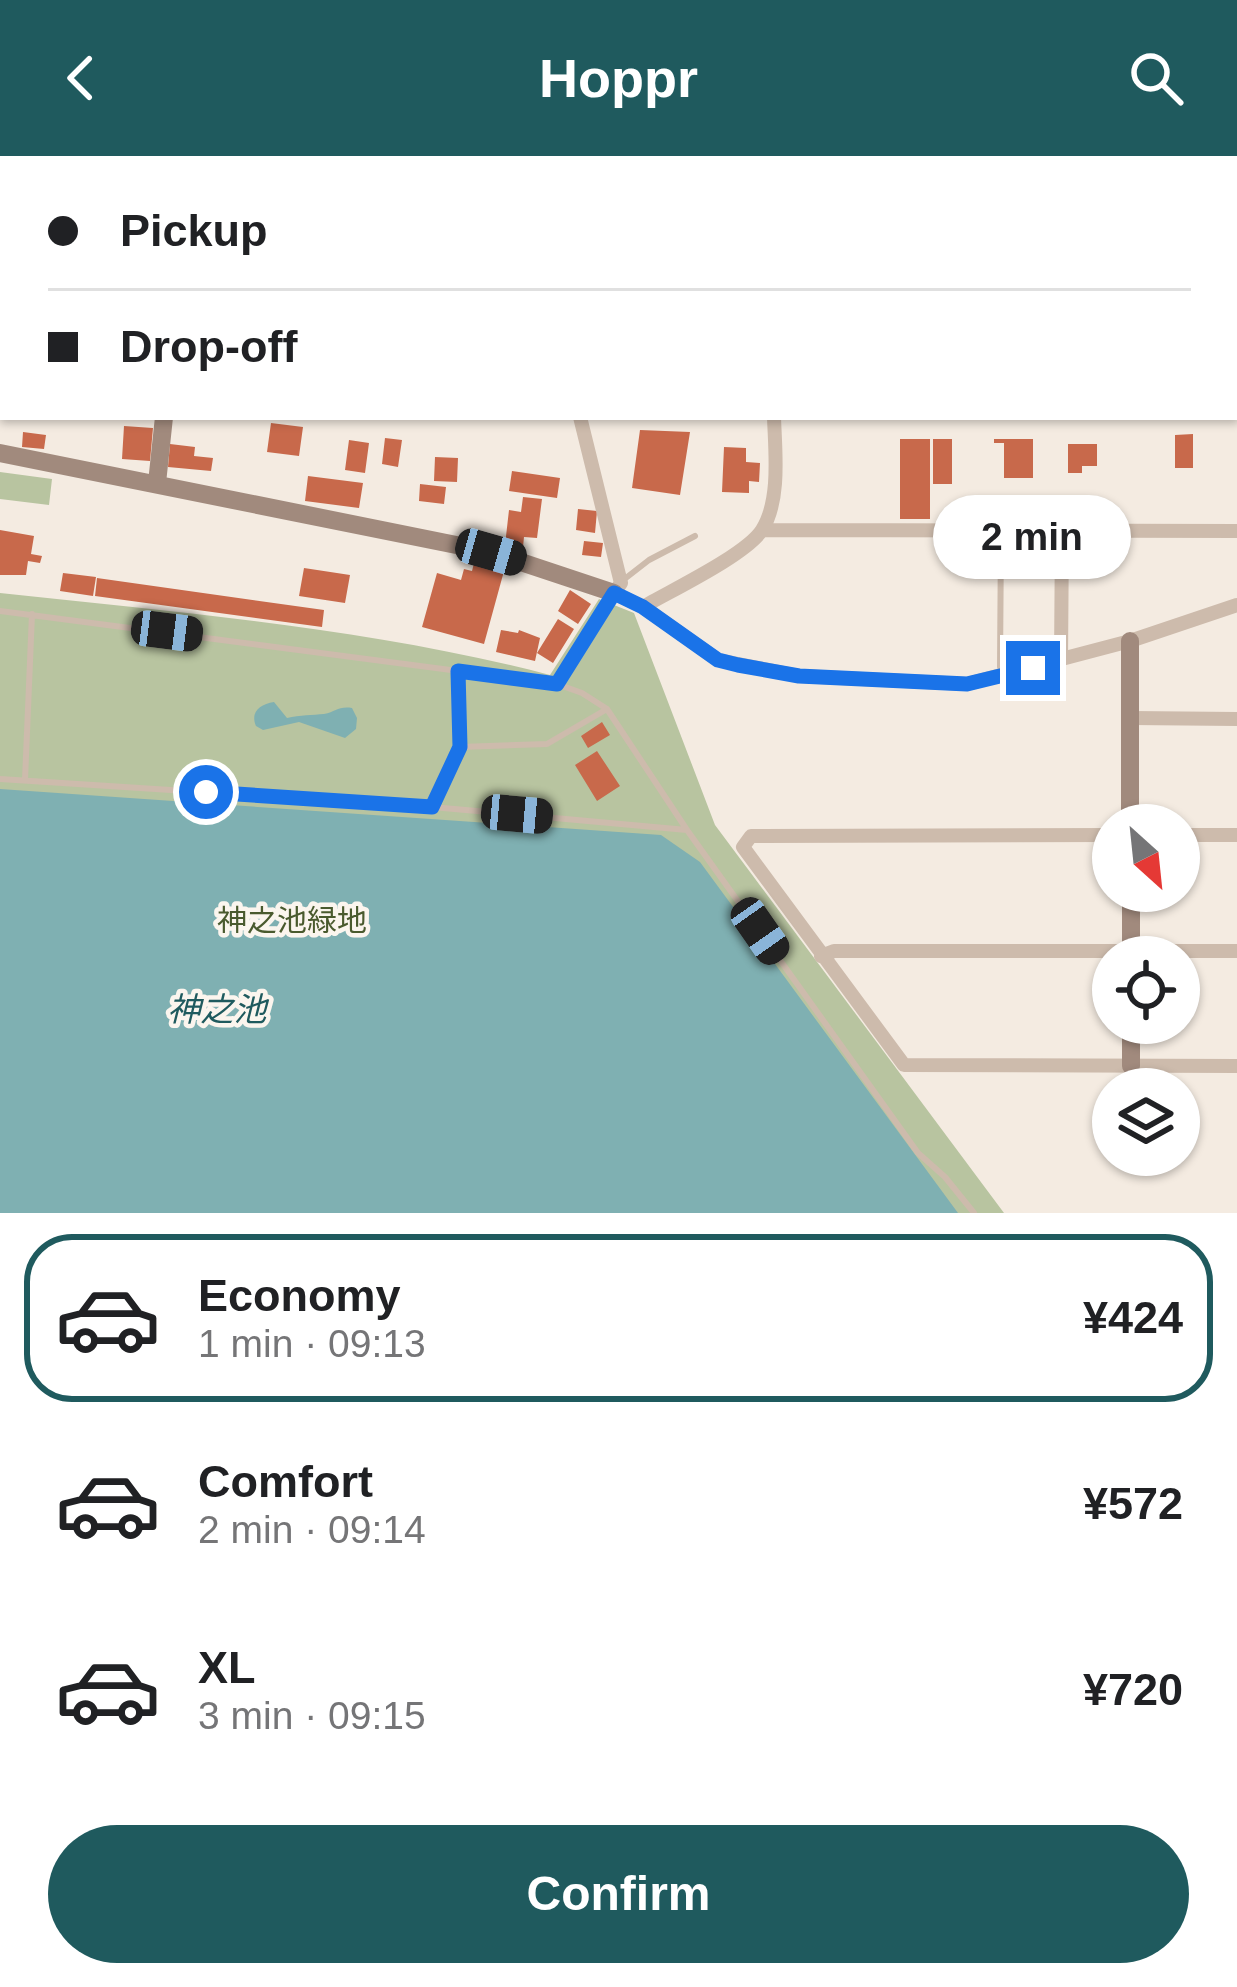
<!DOCTYPE html>
<meta charset="utf-8">
<style>
body{margin:0;font-family:Arial,"Noto Sans JP",sans-serif;background:#f6f6f6;color:#202124;height:100vh;display:flex;flex-direction:column;font-size:45px;white-space:nowrap}
*{box-sizing:border-box;margin:0}
p{font-size:39px;color:#757577}
.icon{flex:none;width:66px;height:66px;fill:none;stroke:currentColor;stroke-width:2;stroke-linecap:round;stroke-linejoin:round}
.map{position:relative;height:1057px;overflow:hidden}
.details{display:flex;flex-direction:column;background:#fff;flex:1}
.details>*{flex:none}
.hud{position:absolute;left:0px;top:0px;width:1239px;height:264px;box-shadow:0 3px 9px #0004;display:grid;align-content:center;height:264px;padding:0 48px;background:#fff}
.needle{width:78px;rotate:153deg}
.fabs{position:absolute;left:1092px;top:648px;display:grid;gap:24px}
.fabs a{display:grid;place-items:center;width:108px;height:108px;border-radius:50%;background:#fff;box-shadow:0 3px 9px #0004;font-size:60px}
.end{position:absolute;width:54px;height:54px;margin:-27px;border:15px solid #1a73e8;background:#fff;box-shadow:0 0 0 6px #fff}
.from{border-radius:50%}
.bubble{position:absolute;height:84px;border-radius:42px;background:#fff;box-shadow:0 3px 9px #0004;font-size:39px;font-weight:600;line-height:84px;text-align:center}
.car{position:absolute;width:36px;height:72px;margin:-36px -18px;border-radius:15px;box-shadow:0 0 9px 3px #0007;background:linear-gradient(#222 24%,#8ab4d8 0 40%,#222 0 76%,#8ab4d8 0 86%,#222 0)}
.hud b{display:flex;align-items:center;gap:42px;height:114px;font-size:45px}
.hud b+b{border-top:3px solid #e0e0e0}
.hud i{width:30px;height:30px;background:#202124}
ul{padding:21px 0 0;list-style:none}
li{display:flex;align-items:center;gap:36px;height:168px;margin:0 24px 18px;padding:0 24px;border:6px solid transparent;border-radius:48px}
li div{flex:1}
li b{display:block;font-size:45px}
li em{font-style:normal;font-weight:600}
li.active{border-color:#1f5a5e}
li>.icon{width:108px;height:108px;stroke-width:1.5}
.action{display:flex;gap:24px;margin-top:auto;padding:24px 48px}
.action a{flex:1;height:138px;border-radius:72px;background:#1f5a5e;color:#fff;font-size:48px;font-weight:600;line-height:138px;text-align:center}
header{display:flex;justify-content:space-between;align-items:center;height:156px;padding:0 48px;background:#1f5a5e;color:#fff;font-size:54px;font-weight:600}
.map>svg:first-child{display:block}
.green{fill:#b8c4a0}
.water{fill:#7fb0b2}
.building{fill:#c8694b}
.lines{fill:none;stroke-linecap:round;stroke-linejoin:round}
.lane{stroke:#cdbbac;stroke-width:6}
.street{stroke:#cdbbac;stroke-width:14}
.secondary{stroke:#a18a7d;stroke-width:18}
.highway{stroke:#5c4a42;stroke-width:24}
.route{stroke:#1a73e8;stroke-width:15}
.labels{text-anchor:middle;stroke-width:9;stroke-linejoin:round;paint-order:stroke}
.park-label{font-size:30px;fill:#4a5a2e;stroke:#fbf5ee}
.water-label{font-size:33px;font-style:italic;fill:#1f5a5e;stroke:#fbf5ee}
</style>
<header><svg class="icon" aria-label="back" viewBox="0 0 24 24"><path d="M15 5l-7 7 7 7"/></svg>Hoppr<svg class="icon" aria-label="search" viewBox="0 0 24 24"><circle cx="10" cy="10" r="6"/><path d="M15 15l6 6"/></svg></header>
<div class="map">
<svg width="1237" height="1057" viewBox="0 0 1237 1057">
<rect width="100%" height="100%" fill="#f4ebe1"/>
<!-- green -->
<path class="green" d="M0 316 52 323 49 349 0 343Z
M0 437C184 457 371 472 550 519L599 443 634 457 715 669 1004 1057H0Z"/>
<!-- water -->
<path class="water" d="M274 546 287 562C300 559 313 559 324 558 336 556 338 550 352 552L357 562 356 573 345 582 299 566 263 574 256 570C250 556 260 548 274 546Z
M0 633 661 679 700 706 958 1057H0Z"/>
<!-- building -->
<path class="building" d="M271 267 303 271 299 300 267 296Z
M124 270 153 272 150 305 122 303Z
M640 274 690 276 680 339 632 332Z
M23 276 46 279 44 293 22 291Z
M1193 278V312H1175V279Z
M385 282 402 284 398 311 382 308Z
M900 283H930V363H900Z
M933 283H952V328H933Z
M994 283H1033V322H1004V287H994Z
M349 284 369 287 365 317 345 314Z
M170 288 195 291 194 300 213 302 211 315 168 311Z
M1068 288H1097V310H1082V317H1068Z
M724 291 746 292V306L760 307 759 326 749 325V337L722 336Z
M435 301 458 302 457 326 434 325Z
M512 315 560 322 557 342 509 335Z
M308 320 363 327 359 352 305 345Z
M420 328 446 331 444 348 419 345Z
M523 341 542 343 537 382 524 381 523 391 505 389 509 354 521 356Z
M578 353 597 355 595 377 576 374Z
M0 374 34 380 31 398 42 400 40 407 28 405 26 419H0Z
M584 385 603 387 601 401 582 399Z
M474 407 504 415 484 488 422 471 437 417 461 424 464 413 472 415Z
M304 412 350 419 345 447 299 440Z
M63 417 96 421 93 440 60 435Z
M97 422 324 454 322 471 95 440Z
M570 434 591 448 578 468 558 455Z
M558 463 574 473 553 507 537 497Z
M501 474 518 477 519 474 540 482 535 505 496 496Z
M602 566 610 579 588 592 581 580Z
M597 595 620 630 597 645 575 609Z"/>
<g class="lines">
<!-- lane -->
<path class="lane" d="M1001 377 1000 511 1005 519
M622 425 649 404 695 380
M0 455 557 528 582 537 607 553 687 674 918 997 945 1021 974 1057
M557 528 612 439
M460 591 547 588 607 553
M0 623 432 651 687 674
M25 624 32 458
M432 651 460 591 458 515"/>
<!-- street -->
<path class="street" d="M488 0 512 3
M750 0V3
M188 3V0
M0 162 3 163
M580 261 621 427 614 437 643 451 718 504 799 520 967 528 1130 485 1237 449
M762 374 1237 375
M643 451C670 435 746 399 762 374 781 344 775 294 774 261
M1061 504 1062 374
M1131 562 1237 563
M1113 679 751 680 743 691 904 909 1237 910
M1179 679H1237
M821 800 834 795H1237"/>
<!-- secondary -->
<path class="secondary" d="M0 297 491 396 614 437
M157 327 164 261
M1130 485V669
M1131 735V801
M1131 867V910"/>
<!-- highway -->
<path class="highway" d="M0 215H3
M1236 221H1237
M0 247H3
M1236 252H1237"/>
</g>
<g class="lines">
<!-- route -->
<path class="route" d="M206 636 432 651 460 591 458 515 557 528 614 437 643 451 718 504 738 509 799 520 967 528 1033 512"/>
</g>
<g class="labels">
<!-- park labels -->
<g class="park-label">
<text x="292" y="775">神之池緑地</text>
</g>
<!-- water labels -->
<g class="water-label">
<text x="217" y="865">神之池</text>
</g>
</g>
</svg>
<div class="fabs">
<a><svg class="needle" viewBox="-14 -14 28 28"><path d="M0-13l5 13h-10z" fill="#e53935"/><path d="M0 13l5-13h-10z" fill="#757577"/></svg></a>
<a><svg class="icon" aria-label="locate" viewBox="0 0 24 24"><circle cx="12" cy="12" r="6"/><path d="M12 2v4M12 18v4M2 12h4M18 12h4"/></svg></a>
<a><svg class="icon" aria-label="layers" viewBox="0 0 24 24"><path d="M12 4l9 5-9 5-9-5zM3 14l9 5 9-5"/></svg></a>
</div>
<i class="end from" style="left:206px;top:636px"></i>
<i class="end" style="left:1033px;top:512px"></i>
<div class="bubble" style="left:933px;top:339px;width:198px">2 min</div>
<i class="car" style="left:491px;top:396px;rotate:106deg"></i>
<i class="car" style="left:167px;top:475px;rotate:97deg"></i>
<i class="car" style="left:517px;top:658px;rotate:95deg"></i>
<i class="car" style="left:760px;top:775px;rotate:145deg"></i>
<div class="hud">
<b><i class="from"></i>Pickup</b>
<b><i></i>Drop-off</b>
</div>
</div>
<section class="details">
<ul>
<li class="active"><svg class="icon" aria-label="car" viewBox="0 0 24 24"><path d="M5 17H2v-5l4-1 3-4h7l3 4 3 1v5h-3M9 17h6M6 11h13"/><circle cx="7" cy="17" r="2"/><circle cx="17" cy="17" r="2"/></svg><div><b>Economy</b><p>1 min · 09:13</p></div><em>¥424</em></li>
<li><svg class="icon" aria-label="car" viewBox="0 0 24 24"><path d="M5 17H2v-5l4-1 3-4h7l3 4 3 1v5h-3M9 17h6M6 11h13"/><circle cx="7" cy="17" r="2"/><circle cx="17" cy="17" r="2"/></svg><div><b>Comfort</b><p>2 min · 09:14</p></div><em>¥572</em></li>
<li><svg class="icon" aria-label="car" viewBox="0 0 24 24"><path d="M5 17H2v-5l4-1 3-4h7l3 4 3 1v5h-3M9 17h6M6 11h13"/><circle cx="7" cy="17" r="2"/><circle cx="17" cy="17" r="2"/></svg><div><b>XL</b><p>3 min · 09:15</p></div><em>¥720</em></li>
</ul>
<div class="action"><a>Confirm</a></div>
</section>
